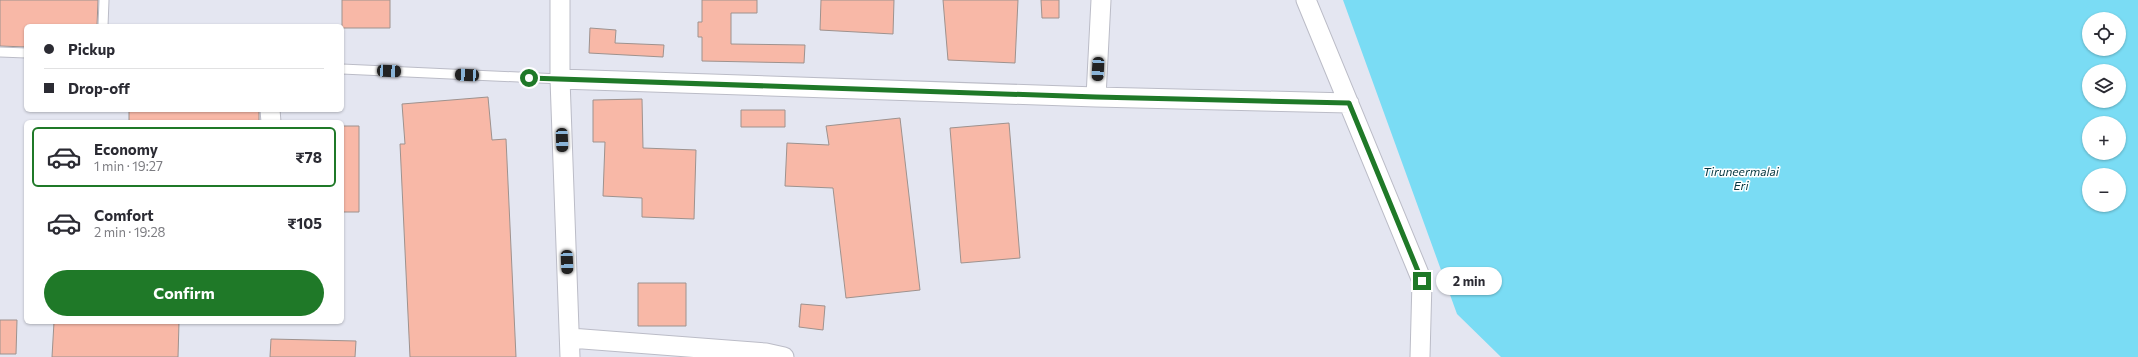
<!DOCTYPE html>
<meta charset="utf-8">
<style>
body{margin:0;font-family:Commissioner,sans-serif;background:#f7f7f7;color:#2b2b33;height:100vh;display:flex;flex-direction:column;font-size:15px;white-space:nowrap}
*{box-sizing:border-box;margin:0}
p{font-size:13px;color:#7c7c81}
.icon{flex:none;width:22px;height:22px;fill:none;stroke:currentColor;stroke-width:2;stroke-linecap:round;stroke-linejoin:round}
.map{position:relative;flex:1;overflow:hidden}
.sheet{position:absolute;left:24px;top:120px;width:320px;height:204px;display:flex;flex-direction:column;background:#fff;border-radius:6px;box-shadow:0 1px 3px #0004}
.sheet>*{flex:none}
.banner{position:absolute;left:24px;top:24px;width:320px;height:88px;border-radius:6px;box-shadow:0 1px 3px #0004;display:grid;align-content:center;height:88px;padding:0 20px;background:#fff}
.tools{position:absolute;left:2082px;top:12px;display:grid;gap:8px}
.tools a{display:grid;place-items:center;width:44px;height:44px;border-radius:50%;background:#fff;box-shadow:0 1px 3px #0004;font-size:20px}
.end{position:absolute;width:18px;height:18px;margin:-9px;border:5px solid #1f7928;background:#fff;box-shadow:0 0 0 2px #fff}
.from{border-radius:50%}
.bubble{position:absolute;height:28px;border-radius:14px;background:#fff;box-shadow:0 1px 3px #0004;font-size:13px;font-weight:700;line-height:28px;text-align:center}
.car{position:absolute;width:12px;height:24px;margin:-12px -6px;border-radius:5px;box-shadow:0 0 3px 1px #0007;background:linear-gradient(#222 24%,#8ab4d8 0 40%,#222 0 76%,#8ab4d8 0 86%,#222 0)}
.banner b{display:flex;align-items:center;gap:14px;height:38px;font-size:15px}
.banner b+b{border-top:1px solid #e1e1e2}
.banner i{width:10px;height:10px;background:#2b2b33}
ul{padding:7px 0 0;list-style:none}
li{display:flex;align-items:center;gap:12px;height:60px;margin:0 8px 6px;padding:0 12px;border:2px solid transparent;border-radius:6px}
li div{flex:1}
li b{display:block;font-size:15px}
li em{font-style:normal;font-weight:700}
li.on{border-color:#1f7928}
li>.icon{width:36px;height:36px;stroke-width:1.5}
.action{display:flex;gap:8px;margin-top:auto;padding:8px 20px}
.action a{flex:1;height:46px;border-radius:24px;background:#1f7928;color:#fff;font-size:16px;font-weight:700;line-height:46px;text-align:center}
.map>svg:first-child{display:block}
.water{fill:#7adcf4;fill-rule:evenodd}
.building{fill:#f8b8a7;stroke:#9e928e}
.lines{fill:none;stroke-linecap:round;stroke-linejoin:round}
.lane-casing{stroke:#bbbcc7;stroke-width:11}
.street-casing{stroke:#bbbcc7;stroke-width:21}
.lane{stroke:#fff;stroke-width:9}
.street{stroke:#fff;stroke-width:19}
.route{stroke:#1f7928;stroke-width:5}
.labels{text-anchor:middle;stroke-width:3;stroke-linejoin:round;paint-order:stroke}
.water-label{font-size:12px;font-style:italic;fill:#04353f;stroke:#fff}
</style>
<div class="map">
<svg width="2138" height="357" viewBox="0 0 2138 357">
<rect width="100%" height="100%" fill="#e4e6f1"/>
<!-- water -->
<path class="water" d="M1343 0H2138V357H1501L1457 314ZM2089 19H2119V49H2089ZM2089 71H2119V101H2089ZM2089 123H2119V153H2089ZM2089 175H2119V205H2089Z"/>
<!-- building -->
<path class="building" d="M0 0H98L97 26H26V47L0 46Z
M342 0H390V28H342Z
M702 0H757V13H731V44L805 45 804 63 702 61V37H698V22H702Z
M821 0H894L893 34 820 30Z
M943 0H1018L1015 63 948 60Z
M1041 0H1059V18H1042Z
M590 28 616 30 615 43 664 45 663 57 589 53Z
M488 97 492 140 506 139 516 357H410L400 144H405L402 104Z
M642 99 643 148 696 150 694 219 642 217V198L603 196 605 142H593V100Z
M129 110H259V122H129Z
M741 110H785V127H741Z
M900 118 920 290 846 298 833 188 785 186 787 143 829 145 826 126Z
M1009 123 1020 258 961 263 950 128Z
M342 126H359V212H342Z
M638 283H686V326H638Z
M801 304 825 306 823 330 799 327Z
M0 320H17L16 354H0Z
M54 322H179L178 357H52Z
M271 339 356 341 355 357H270Z"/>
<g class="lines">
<defs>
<path id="lane" d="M103 26 104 0
M0 52 26 53
M342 69 560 79"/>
<path id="street" d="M560 0V79L570 357
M1306 0 1422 281 1420 357
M560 79 1096 97 1349 103
M1096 97 1101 0
M270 110 271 122
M570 338 766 353 784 357"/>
</defs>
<!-- lane casing -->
<use href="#lane" class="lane-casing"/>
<!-- street casing -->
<use href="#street" class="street-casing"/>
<!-- lane -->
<use href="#lane" class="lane"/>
<!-- street -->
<use href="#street" class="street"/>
</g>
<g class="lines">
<!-- route -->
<path class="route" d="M529 78 1096 97 1349 103 1422 281"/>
</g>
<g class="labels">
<!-- water labels -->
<g class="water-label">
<text x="1741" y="176">Tiruneermalai<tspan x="1741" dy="14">Eri</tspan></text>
</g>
</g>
</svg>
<div class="tools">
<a><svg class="icon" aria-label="locate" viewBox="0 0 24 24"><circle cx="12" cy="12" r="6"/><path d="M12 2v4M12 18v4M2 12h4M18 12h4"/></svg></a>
<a><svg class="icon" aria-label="layers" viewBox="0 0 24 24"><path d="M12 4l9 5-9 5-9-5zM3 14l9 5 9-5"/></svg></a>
<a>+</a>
<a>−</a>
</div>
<i class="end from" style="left:529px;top:78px"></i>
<i class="end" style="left:1422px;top:281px"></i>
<div class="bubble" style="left:1436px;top:267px;width:66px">2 min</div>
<i class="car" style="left:1098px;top:69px;rotate:183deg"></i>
<i class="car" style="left:389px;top:71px;rotate:93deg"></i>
<i class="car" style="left:467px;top:75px;rotate:273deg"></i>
<i class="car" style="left:562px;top:140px;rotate:178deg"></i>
<i class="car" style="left:567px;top:262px;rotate:178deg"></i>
<div class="banner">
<b><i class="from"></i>Pickup</b>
<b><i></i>Drop-off</b>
</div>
<section class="sheet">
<ul>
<li class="on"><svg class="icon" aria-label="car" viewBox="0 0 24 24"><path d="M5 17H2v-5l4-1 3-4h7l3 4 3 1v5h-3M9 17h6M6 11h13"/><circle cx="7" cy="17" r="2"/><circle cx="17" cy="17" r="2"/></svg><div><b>Economy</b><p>1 min · 19:27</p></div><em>₹78</em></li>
<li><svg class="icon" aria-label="car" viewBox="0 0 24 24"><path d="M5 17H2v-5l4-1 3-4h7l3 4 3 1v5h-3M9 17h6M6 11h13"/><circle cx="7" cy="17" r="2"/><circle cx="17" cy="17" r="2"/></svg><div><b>Comfort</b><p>2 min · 19:28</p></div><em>₹105</em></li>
</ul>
<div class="action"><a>Confirm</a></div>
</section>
</div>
